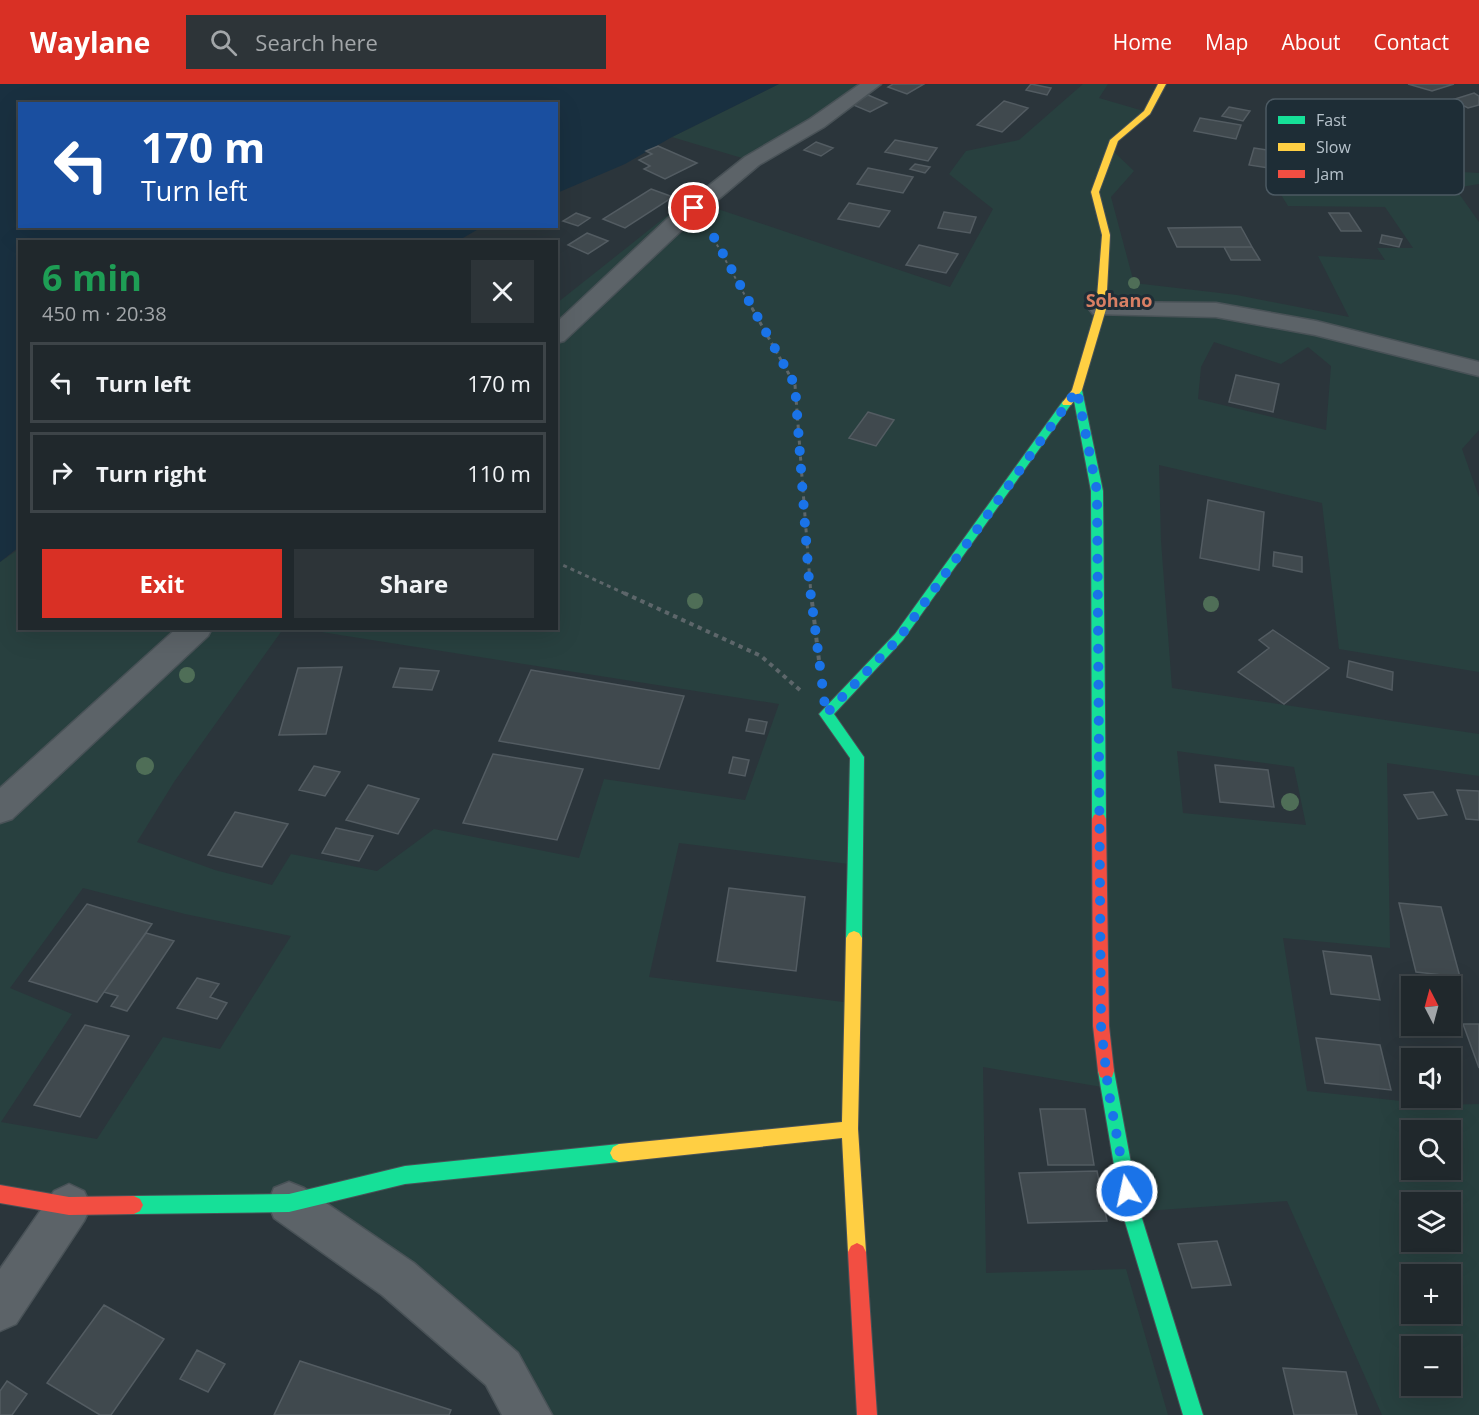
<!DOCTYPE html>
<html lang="en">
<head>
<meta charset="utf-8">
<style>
	body { margin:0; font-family:"Open Sans",sans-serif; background:#2d3438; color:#f1f3f6; height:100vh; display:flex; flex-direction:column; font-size:22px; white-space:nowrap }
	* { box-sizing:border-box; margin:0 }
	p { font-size:20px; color:#a2a6a9 }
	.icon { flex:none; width:33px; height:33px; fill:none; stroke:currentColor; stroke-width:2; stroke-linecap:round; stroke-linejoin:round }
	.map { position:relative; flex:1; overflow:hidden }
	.details { position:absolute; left:18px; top:156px; width:540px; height:390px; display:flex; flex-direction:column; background:#20282c; border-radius:0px; box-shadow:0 6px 24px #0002,0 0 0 2px #3d4448 }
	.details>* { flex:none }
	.guide { position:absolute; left:18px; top:18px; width:540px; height:126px; border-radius:0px; box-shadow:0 6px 24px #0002,0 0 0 2px #3d4448; background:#1a4fa0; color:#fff; overflow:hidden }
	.needle { width:39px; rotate:354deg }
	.controls { position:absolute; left:1401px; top:892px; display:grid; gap:12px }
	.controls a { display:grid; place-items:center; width:60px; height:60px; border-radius:0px; background:#20282c; box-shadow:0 6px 24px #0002,0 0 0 2px #3d4448; font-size:30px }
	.pin { position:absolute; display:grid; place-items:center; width:51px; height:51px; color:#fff; margin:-26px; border:3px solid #fff; border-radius:50%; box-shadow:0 2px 6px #0007 }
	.me { position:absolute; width:66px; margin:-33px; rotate:350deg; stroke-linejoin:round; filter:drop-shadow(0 0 4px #0008) }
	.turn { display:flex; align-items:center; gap:21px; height:126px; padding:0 24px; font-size:27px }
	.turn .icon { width:78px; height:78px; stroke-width:2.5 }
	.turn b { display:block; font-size:42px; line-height:51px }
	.round { display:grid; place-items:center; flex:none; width:63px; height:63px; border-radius:0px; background:#2d3438 }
	.headline { display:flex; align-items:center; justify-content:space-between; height:102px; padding:0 24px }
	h1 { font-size:36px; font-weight:700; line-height:45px; color:#1e9e55 }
	.action { display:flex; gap:12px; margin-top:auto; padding:12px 24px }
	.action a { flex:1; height:69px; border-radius:0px; background:#d93025; color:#fff; font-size:24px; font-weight:700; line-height:69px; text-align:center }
	.action a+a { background:#2d3438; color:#f1f3f6 }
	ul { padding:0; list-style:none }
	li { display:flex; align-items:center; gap:18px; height:81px; margin:0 12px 9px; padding:0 12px; border:3px solid #3d4448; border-radius:0px }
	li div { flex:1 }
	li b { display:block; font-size:22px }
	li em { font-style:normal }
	header { display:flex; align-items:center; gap:36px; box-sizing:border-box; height:84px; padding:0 30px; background:#d93025; color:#fff }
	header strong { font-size:28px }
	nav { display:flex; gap:33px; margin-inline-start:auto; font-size:21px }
	.search { width:420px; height:54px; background:#2d3438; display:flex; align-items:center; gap:15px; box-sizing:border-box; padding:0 21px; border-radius:0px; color:#a2a6a9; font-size:22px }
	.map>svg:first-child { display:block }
</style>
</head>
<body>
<header>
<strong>Waylane</strong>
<div class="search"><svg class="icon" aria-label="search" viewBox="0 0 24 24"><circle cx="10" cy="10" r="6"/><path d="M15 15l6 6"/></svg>Search here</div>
<nav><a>Home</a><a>Map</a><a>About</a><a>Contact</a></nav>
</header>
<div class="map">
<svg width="1479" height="1331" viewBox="0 0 1479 1331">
	<rect width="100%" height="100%" fill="#2b353b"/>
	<path fill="#28403f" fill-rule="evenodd" d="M779,0H872L752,77L672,53Z
		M1083,0H1108L1099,14L1147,28L1111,65L1134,87L1111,113L1134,199L1237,211L1349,233L1318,172L1385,176L1377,164H1413L1385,123L1288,122L1270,93L1291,89L1299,71L1341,72L1375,83L1479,89V100L1455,104L1479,138V346L1462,365L1479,413V588L1339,565L1322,419L1159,381L1161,457L1172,604L1479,650V692L1387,679L1390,864L1283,854L1307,1007L1439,1021L1479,1020V1331H1382L1287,1117L1131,1128L1108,1004L983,983L986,1189L1126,1185L1168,1331H528L289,1119L0,1110V478L19,465L20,544L283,545L174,698L137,758L215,786L272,801L291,770L377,787L434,745L579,774L604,695L745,716L779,620L302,545L556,544L557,219L688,115L950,203L993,125L949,90L966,67L1019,56ZM1214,258L1281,280L1308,263L1331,282L1326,346L1198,315L1201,283ZM1177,667L1294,683L1306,741L1183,729ZM679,759L857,781L851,919L649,893ZM83,804L185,830L291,852L220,965L163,953L97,1055L1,1038L72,930L10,904ZM1412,1047H1450V1086H1412ZM1412,1119H1450V1158H1412ZM1412,1191H1450V1230H1412ZM1412,1263H1450V1302H1412Z"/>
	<path fill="#193040" d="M0,0H779L672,53L625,80L557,109L556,20H20V142L482,143L456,158H20L19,463L0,478Z"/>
	<path fill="#40494e" stroke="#535c62" stroke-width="1.5" d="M893,0H924L907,10L888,3Z
		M1031,0L1051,4L1047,11L1026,6Z
		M1408,0H1454L1432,7Z
		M1474,9L1479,12V21L1468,24L1452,16Z
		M868,11L887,19L870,28L851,20Z
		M1004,17L1028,24L1002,48L977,41Z
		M1229,23L1250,27L1243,37L1222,32Z
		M1200,34L1241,41L1236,55L1194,47Z
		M895,56L937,64L928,77L885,68Z
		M816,58L833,64L821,72L804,66Z
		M658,62L697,79L665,95L644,85L650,82L639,76L652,70L646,67Z
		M1254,64L1280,68L1275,85L1249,81Z
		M915,80L930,83L925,89L910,85Z
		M868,84L913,93L903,109L857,100Z
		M651,105L673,113L625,144L603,135Z
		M849,119L890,127L879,143L838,135Z
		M944,128L976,133L970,149L938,144Z
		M576,129L590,134L578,142L563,137Z
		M1329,129H1349L1361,147H1341Z
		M1241,143L1252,163H1177L1168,144Z
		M587,149L608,157L588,170L568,161Z
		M1382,151L1402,155L1399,163L1380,159Z
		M919,161L958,170L946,189L906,181Z
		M1224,163H1252L1260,176H1231Z
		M1236,291L1279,300L1273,328L1229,318Z
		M868,328L894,336L876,362L849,354Z
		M1208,416L1264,428L1259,486L1200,474Z
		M1274,468L1302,473V488L1273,482Z
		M1273,546L1329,584L1284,620L1238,588L1269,564L1259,556Z
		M1349,577L1393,588L1392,606L1347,593Z
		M342,583L326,650L279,651L298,584Z
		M400,584L439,587L432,606L393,603Z
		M531,586L684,612L659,685L499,657Z
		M749,635L767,638L764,650L746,647Z
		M493,670L583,685L557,756L463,739Z
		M733,673L749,676L745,692L729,689Z
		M1215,681L1268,686L1274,723L1220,718Z
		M314,682L340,688L325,712L299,706Z
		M368,701L419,715L398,750L346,736Z
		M1457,706L1479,707V736L1466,735Z
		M1433,708L1447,731L1418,735L1404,711Z
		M235,728L288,740L262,783L208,771Z
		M336,744L373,752L359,777L322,769Z
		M729,804L805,813L796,887L717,877Z
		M1399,819L1441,823L1460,893L1416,888Z
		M87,820L152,840L97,918L29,897Z
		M146,849L174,857L127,927L111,922L118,912L104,908Z
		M1323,867L1371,872L1380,916L1331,910Z
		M197,894L219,900L210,913L227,919L217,935L177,924Z
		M1463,940H1479V984Z
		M85,941L129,952L80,1033L34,1021Z
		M1316,954L1380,961L1391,1006L1325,999Z
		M1040,1025H1085L1094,1081H1048Z
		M1097,1087L1107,1137L1028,1139L1019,1089Z
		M1217,1157L1231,1201L1192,1204L1178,1160Z
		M104,1221L164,1255L111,1331H100L47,1299Z
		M197,1266L225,1280L208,1308L180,1295Z
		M300,1277L451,1326L449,1331H274Z
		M1283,1284L1346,1288L1357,1331H1294Z
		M7,1297L27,1310L12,1331H0V1307Z"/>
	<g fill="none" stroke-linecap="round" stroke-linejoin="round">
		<defs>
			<path id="street" d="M860,0H881L824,43L759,81L683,145L564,257L556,259V239L667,135L745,73L810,35Z
				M1101,218L1216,219L1316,237L1479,278V292L1315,251L1216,233L1093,230L1089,225L1093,220Z
				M177,544H212L208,552L12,735L0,739V704Z
				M289,1098L304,1104L414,1179L518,1269L552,1331H502L486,1301L382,1211L274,1134L268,1119L274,1104Z
				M69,1100L84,1107L91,1122L84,1137L16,1240L0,1247V1185L54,1107Z"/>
			<path id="fast" d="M1077,303L1082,306L1103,407L1106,735L1104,739L1099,741L1094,739L1092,735L1091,407L1072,306Z
				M1067,316L1072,319L903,556L834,630L864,673L862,854L859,859L854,861L849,859L846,854L850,674L819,630L895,550L1063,317Z
				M1106,979L1112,981L1114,987L1140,1128L1203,1331H1183L1122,1128L1098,987L1100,981Z
				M619,1060L625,1063L628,1069L625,1075L619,1078L405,1100L289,1128L134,1130L128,1127L125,1121L128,1115L134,1112L289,1110L405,1082Z"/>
			<path id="slow" d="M1158,0H1166L1150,30L1118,57L1099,108L1110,151L1106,225L1082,306L1071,321H1063L1062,319L1072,306L1096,225L1102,151L1091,108L1110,56L1144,27Z
				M854,847L859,849L862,854L858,1045L866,1168L863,1174L857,1177L851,1174L848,1168L842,1054L619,1078L613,1075L610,1069L613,1063L619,1060L842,1038L846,854L849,849Z"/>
			<path id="jam" d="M1099,729L1104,731L1106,735L1109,942L1114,987L1112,993L1106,995L1100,993L1098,987L1093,942L1092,735L1094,731Z
				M0,1101L69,1113L134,1112L140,1115L143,1121L140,1127L134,1130L69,1131L0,1119Z
				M857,1159L863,1162L866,1168L877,1331H857L848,1168L851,1162Z"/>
		</defs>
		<use href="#street" stroke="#495257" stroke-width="3"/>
		<use href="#fast" stroke="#495257" stroke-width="2"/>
		<use href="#slow" stroke="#495257" stroke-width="2"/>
		<use href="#jam" stroke="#495257" stroke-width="2"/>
		<path stroke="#5d666a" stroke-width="2" stroke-dasharray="3 3" stroke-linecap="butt" d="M711,150L753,226"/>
		<path stroke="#5d666a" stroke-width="3" stroke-dasharray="4 4" stroke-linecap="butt" d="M752,224L795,301L811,511
			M556,478L628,511"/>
		<path stroke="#5d666a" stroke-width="4" stroke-dasharray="4.5 4.5" stroke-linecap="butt" d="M624,509L761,572L801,607
			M811,509L820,585"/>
		<use href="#street" fill="#5c6368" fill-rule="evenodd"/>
		<use href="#fast" fill="#16e098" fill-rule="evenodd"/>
		<use href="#slow" fill="#ffcf43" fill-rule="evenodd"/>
		<use href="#jam" fill="#f24e42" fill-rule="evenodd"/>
	</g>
	<g fill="#4f6e57">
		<circle cx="1134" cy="199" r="6"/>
		<circle cx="695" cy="517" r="8"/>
		<circle cx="1211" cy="520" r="8"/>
		<circle cx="187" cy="591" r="8"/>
		<circle cx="145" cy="682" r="9"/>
		<circle cx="1290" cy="718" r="9"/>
	</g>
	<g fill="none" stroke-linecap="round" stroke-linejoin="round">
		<path stroke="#1a73e8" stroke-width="10" stroke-dasharray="0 18" d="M694,124L711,148L795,301L809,497L826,630L900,553L1077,306L1097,407L1101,942L1108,1004L1127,1107"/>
	</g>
	<g text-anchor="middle" stroke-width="6" stroke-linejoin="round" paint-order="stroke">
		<g font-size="18" font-weight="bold" fill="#d87f64" stroke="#1e2d36">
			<text x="1119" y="223">Sohano</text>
		</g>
	</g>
	<rect x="1266" y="15" width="198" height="96" rx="9" fill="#1e2d36" stroke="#4c5a63" stroke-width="1.5"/>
	<rect x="1278" y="32" width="27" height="8" fill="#16e098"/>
	<rect x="1278" y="59" width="27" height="8" fill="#ffcf43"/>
	<rect x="1278" y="86" width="27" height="8" fill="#f24e42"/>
	<g font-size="16" fill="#b6c2cb">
		<text x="1316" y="42">Fast</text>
		<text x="1316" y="69">Slow</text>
		<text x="1316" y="96">Jam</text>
	</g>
</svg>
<div class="controls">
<a><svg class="needle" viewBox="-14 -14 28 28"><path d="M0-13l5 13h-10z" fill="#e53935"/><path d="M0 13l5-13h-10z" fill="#a2a6a9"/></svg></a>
<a><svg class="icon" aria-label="sound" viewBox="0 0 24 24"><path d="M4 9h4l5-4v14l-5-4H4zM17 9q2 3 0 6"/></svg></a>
<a><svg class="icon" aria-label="search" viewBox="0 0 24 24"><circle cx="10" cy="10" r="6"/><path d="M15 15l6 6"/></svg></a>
<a><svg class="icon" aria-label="layers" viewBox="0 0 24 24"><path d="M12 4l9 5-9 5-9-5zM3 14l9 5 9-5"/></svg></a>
<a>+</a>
<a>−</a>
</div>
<div class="pin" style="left:694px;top:124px;background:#d93025"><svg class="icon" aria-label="arrive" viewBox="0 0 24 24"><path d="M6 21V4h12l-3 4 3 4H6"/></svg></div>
<svg class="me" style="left:1127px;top:1107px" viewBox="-20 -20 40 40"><circle r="17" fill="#1a73e8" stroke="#fff" stroke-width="3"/><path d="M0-11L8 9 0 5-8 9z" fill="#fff"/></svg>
<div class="guide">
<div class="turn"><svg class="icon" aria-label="left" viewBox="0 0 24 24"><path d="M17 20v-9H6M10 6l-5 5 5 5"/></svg><div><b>170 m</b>Turn left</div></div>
</div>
<section class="details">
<div class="headline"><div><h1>6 min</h1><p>450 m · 20:38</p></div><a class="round"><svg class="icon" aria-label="close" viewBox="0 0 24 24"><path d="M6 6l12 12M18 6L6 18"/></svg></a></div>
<ul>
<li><svg class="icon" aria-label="left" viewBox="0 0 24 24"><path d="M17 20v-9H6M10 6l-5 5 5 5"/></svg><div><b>Turn left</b></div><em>170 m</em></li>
<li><svg class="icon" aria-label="right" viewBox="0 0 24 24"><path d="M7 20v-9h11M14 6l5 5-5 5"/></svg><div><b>Turn right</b></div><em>110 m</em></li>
</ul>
<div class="action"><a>Exit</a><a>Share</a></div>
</section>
</div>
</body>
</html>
